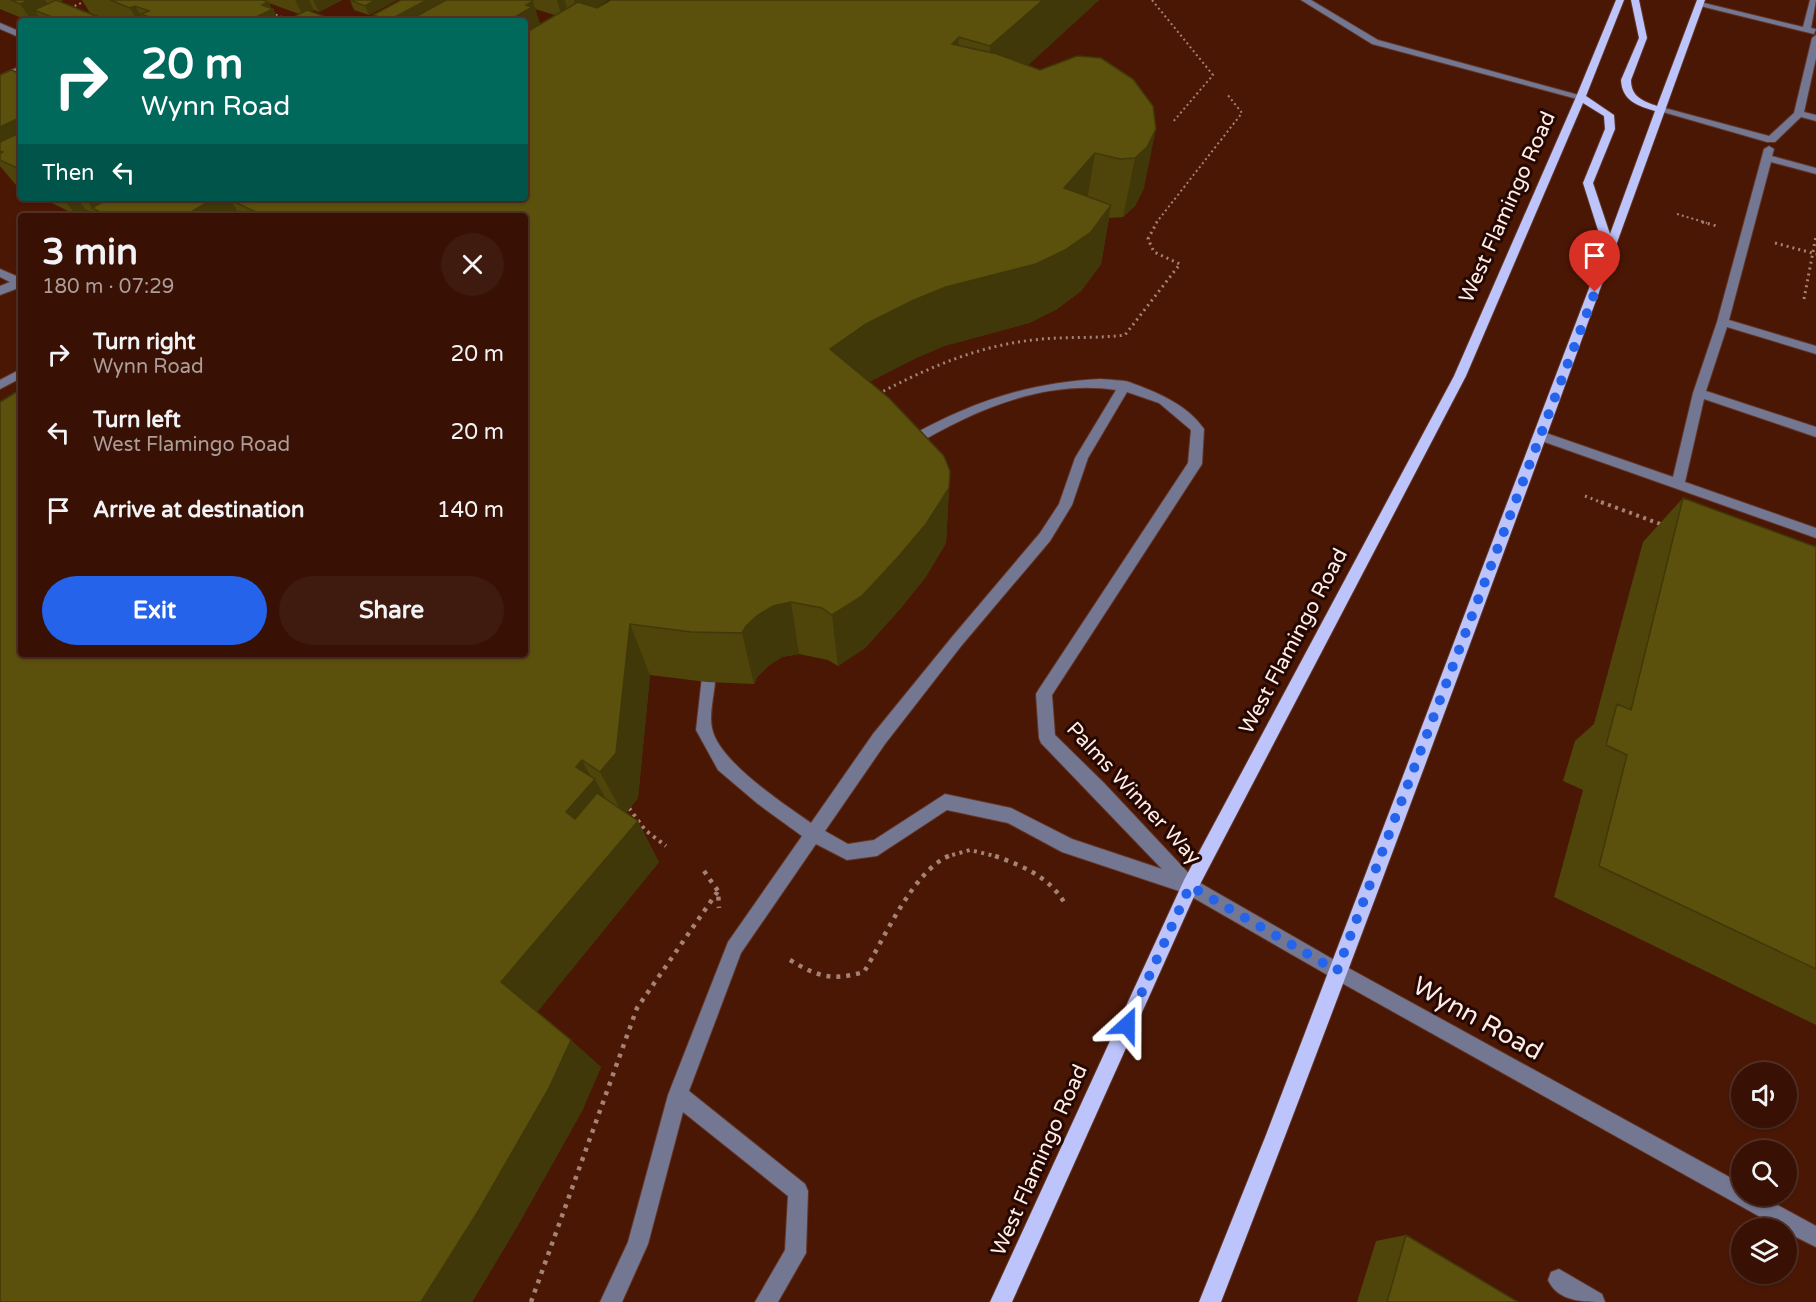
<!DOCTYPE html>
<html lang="en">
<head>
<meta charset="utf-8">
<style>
	body { margin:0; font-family:"Varela Round",sans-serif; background:#3f1a0e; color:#f1f3f6; height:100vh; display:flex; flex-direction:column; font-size:22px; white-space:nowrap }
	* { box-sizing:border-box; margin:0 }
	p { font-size:20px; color:#ab9d9a }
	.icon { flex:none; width:33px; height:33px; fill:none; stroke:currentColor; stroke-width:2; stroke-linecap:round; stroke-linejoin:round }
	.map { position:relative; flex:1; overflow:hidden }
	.drawer { position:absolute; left:18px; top:213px; width:510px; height:444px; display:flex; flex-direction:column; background:#381104; border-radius:6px; box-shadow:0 2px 4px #0004,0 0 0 2px #523126 }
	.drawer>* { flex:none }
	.banner { position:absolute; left:18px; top:18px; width:510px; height:183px; border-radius:6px; box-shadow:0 2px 4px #0004,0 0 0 2px #523126; background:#00695c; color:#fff; overflow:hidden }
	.tools { position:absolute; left:1731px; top:1062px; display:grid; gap:12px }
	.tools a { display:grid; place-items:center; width:66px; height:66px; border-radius:50%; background:#381104; box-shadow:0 2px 4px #0004,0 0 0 2px #523126; font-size:30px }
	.pin { position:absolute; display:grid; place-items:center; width:51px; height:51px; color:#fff; margin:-62px -26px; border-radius:50% 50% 50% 0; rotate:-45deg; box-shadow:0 0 6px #0007 }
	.pin .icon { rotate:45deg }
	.me { position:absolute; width:66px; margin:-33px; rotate:24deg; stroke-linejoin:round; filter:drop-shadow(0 0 4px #0008) }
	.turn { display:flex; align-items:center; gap:21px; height:126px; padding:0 24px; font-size:27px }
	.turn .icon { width:78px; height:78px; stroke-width:2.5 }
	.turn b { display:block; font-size:42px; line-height:51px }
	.then { display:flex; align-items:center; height:57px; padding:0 24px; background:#0003; gap:12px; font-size:22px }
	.round { display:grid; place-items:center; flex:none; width:63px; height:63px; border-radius:32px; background:#3f1a0e }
	.summary { display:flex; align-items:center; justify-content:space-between; height:102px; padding:0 24px }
	h1 { font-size:36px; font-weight:700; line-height:45px }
	.button { display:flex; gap:12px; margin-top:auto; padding:12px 24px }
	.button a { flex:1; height:69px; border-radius:36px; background:#2563eb; color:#fff; font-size:24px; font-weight:700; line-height:69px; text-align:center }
	.button a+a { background:#3f1a0e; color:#f1f3f6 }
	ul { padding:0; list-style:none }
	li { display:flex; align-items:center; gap:18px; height:78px; padding:0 24px }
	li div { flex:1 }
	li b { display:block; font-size:22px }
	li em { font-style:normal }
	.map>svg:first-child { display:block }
</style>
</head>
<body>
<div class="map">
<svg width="1816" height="1302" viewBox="0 0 1816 1302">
	<rect width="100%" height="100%" fill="#4a1705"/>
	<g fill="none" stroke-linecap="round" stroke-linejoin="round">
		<defs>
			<path id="minor" d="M1301,0H1311L1378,40L1586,97L1581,100L1372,44Z
				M1810,0H1816L1811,28L1816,29L1814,34L1696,5L1700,2L1803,27Z
				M0,23L21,32V38L0,29Z
				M1816,35V58L1804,112L1816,115V121L1801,117L1775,142H1767L1656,110L1661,107L1769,136L1794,113L1812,38Z
				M21,66V73L0,82V75Z
				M1769,146L1774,149L1772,156L1816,168V174L1771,162L1729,320L1816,346V354L1727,327L1706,391L1816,427V437L1704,399L1685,482L1816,528V538L1536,439L1535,436L1536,433H1546L1673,477L1693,393L1717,322L1764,149Z
				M0,269L21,278V287L0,295V286L10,282L0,277Z
				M21,369V378L0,389V380Z
				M1101,379C1108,380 1123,380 1129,382C1156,392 1187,404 1204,429L1202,464L1052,695L1055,735L1104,783L1195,880L1343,965L1742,1184V1196H1761L1816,1226V1247L1786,1232V1228H1780L1331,977L1185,893L1062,852L1008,823L947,810L877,856L847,860L816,844L741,953L689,1091L805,1184L808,1191L806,1253L778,1302H755L785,1250L788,1196L683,1112L648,1244L622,1302H600L628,1242L668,1095L728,942L802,836L758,804L718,770L696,730L702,677L707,676L712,677L715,682C714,696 709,715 712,728C718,761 784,804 811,823L873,734L952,637L1040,533L1059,504L1075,458L1116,390C1044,379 972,411 912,447H902L901,444L902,441C965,404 1028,382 1101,379ZM1127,392L1159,403L1191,430L1188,463L1039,689L1036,694L1039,738L1041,743L1162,869L1072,839L1011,808L945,794L874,840L848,844L825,831L885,744L962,645L1050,541L1072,505L1088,458Z
				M1559,1269L1602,1294L1605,1302C1584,1302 1558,1302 1548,1280L1551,1272Z"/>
			<path id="major" d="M1616,0H1624L1586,96L1614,115L1615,129L1593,183L1610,234L1655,111C1638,106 1622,101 1621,80L1639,38L1631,0H1639L1647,38L1631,80C1631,97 1643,101 1657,106L1697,0H1705C1548,434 1389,870 1221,1302H1199L1266,1135L1604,249L1583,183L1605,129L1604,116L1583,103L1466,376L1196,892L1012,1302H990L1184,880L1454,376L1576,97Z"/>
		</defs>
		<use href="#minor" stroke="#633525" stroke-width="2"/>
		<use href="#major" stroke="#633525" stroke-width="2"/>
		<path stroke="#a48276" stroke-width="2" stroke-dasharray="2 3" stroke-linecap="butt" d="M1152,0L1213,75L1172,123
			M70,8L88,0
			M271,13L293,21
			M1677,214L1707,223
			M1156,223L1242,113L1227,94"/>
		<path stroke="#a48276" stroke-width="3" stroke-dasharray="2 4" stroke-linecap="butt" d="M1702,222L1717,226
			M1775,243L1816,254
			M1804,299L1816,236
			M878,394C927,368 978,346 1033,340C1064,336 1094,339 1125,335L1180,264L1154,252L1148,239L1157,222
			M1585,496L1605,504"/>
		<path stroke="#a48276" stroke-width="4" stroke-dasharray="3 4.5" stroke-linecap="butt" d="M1601,502L1663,525
			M629,808L645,830L666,846
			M945,857L970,850L999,857"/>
		<path stroke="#a48276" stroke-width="4.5" stroke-dasharray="4 6" stroke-linecap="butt" d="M995,856C1023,866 1050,877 1065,904
			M704,871L718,891L719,908
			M790,960C818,977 832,981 864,972C884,939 913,871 949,856
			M531,1302L637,1008L718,891"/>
		<use href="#minor" fill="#737792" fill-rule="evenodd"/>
		<use href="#major" fill="#bdc4fc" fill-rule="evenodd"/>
	</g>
	<path fill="#4f450b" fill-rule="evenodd" d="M0,0H63L59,2L108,21H42L41,19L37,21H29L0,9Z
		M82,0H342L319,12L314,10L299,14L269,3L271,8L273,9L279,21H111L90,13Z
		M350,0H397L369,15L354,10Z
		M401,0H608L595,8L1099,0L1028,65L1040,70L1133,79L1144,188L1135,206L1123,217L1109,218L1101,264L1081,291L1057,309L1029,323L944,346L914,359L869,382L950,471L946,543L925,578L900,609L865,648L838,666L828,660L799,654L782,657L768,666L757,677L754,684L707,682L650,675L638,798L626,813L659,862L537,1012L601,1067L582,1111L518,1225L472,1302H0L525,216H98L86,210L76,215L42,198H525V21H375L373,15ZM535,9L555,15L540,24Z
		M21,70V188L16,185L0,166V75L16,72Z
		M1683,498L1815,546L1816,545V1025L1554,897L1583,790L1563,781L1575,741L1594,724L1643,542Z
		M1406,1235L1518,1302H1357L1376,1241Z"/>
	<path fill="#403809" d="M29,0H45L54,13L34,10L41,19L37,21H32L20,4Z
		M295,0H309L314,10L303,16Z
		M313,0H342L319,12Z
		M375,0H397L369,15L365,6Z
		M427,0H467L431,21H389Z
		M557,0H565L568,14L562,18Z
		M574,0H608L579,18Z
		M1043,0H1099L986,104L990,46Z
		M533,1L541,28L525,43V21H508L526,5Z
		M268,2L272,9H273L279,21H248L262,5Z
		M135,6L144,21H138L130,8Z
		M323,16L325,21H314Z
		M959,37L957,94L952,44Z
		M21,117V155L3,152L0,151V127Z
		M1156,129L1144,188L1135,206L1123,217L1135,158Z
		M1095,153L1085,212L1064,188Z
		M63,198H77L86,210L76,215Z
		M85,198H105L112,208H92Z
		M215,198H269L231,200L240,216H184Z
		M1111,205L1101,264L1081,291L1057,309L1029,323L944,346L914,359L869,382L830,349L866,324Z
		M950,471L946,543L925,578L900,609L865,648L838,666L832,615Z
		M791,602L799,654L782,657L768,666L757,677L754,684L742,633L746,626L758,615L773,606Z
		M630,624L650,675L638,798L624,816L600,772Z
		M582,760L593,781L595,779L619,823L593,854L566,812L576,767Z
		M638,821L659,862L536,1013L501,982Z
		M571,1040L601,1067L582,1111L518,1225L472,1302H421Z"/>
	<path fill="#5c500d" stroke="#403809" stroke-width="1.5" d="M11,0H29L20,4Z
		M56,0L108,21H62L34,10Z
		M110,0H263L268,2L262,5L273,9L248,21H159L141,14L149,11L135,6L130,8Z
		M350,0H375L365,6Z
		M401,0H427L389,20L373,15Z
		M446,0H531L533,1L526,5L532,7L508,21H408Z
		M611,0H1043L990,46L959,37L952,44L997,54L1040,70L1077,56L1101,58L1133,79L1153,106L1156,129L1147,147L1135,158L1120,159L1095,153L1064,188L1111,205L1091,232L1065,250L1036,264L946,287L914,300L866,324L830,349L889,398L944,456L950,471L949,488L926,524L899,556L862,596L832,615L822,608L791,602L773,606L758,615L746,626L742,633L691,632L630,624L616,753L600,772L582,760L576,767L595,779L566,812L575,819L597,793L638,821L501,982L571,1040L549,1088L477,1213L421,1302H0V402L21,389V654H525V216H260L262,215L231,200L234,198H525V33L578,2L597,8Z
		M307,10L323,16L314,21H286Z
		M11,70L16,72L21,70V117L0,127V75Z
		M21,132V170L0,160V154L3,152L0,151V142Z
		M109,198H215L184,216H108L92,208Z
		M1683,498L1816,547V969L1599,866L1627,755L1606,745L1617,704L1631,710Z
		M1406,1235L1518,1302H1387Z"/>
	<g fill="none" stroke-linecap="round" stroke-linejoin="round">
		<path stroke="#2563eb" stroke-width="10" stroke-dasharray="0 18" d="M1127,1025L1190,886L1337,971L1595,292"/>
	</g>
	<g text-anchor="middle" stroke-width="6" stroke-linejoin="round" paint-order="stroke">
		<g font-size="21" fill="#ffede8" stroke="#250802">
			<text transform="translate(1507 207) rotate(-66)" y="7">West Flamingo Road</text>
			<text transform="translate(1293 641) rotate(-62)" y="7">West Flamingo Road</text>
			<text transform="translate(1134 793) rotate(47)" y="7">Palms Winner Way</text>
			<text transform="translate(1039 1160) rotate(-66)" y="7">West Flamingo Road</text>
		</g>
		<g font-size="26" fill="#ffede8" stroke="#250802">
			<text transform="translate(1478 1018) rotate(29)" y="9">Wynn Road</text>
		</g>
	</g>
</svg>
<div class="tools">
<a><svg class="icon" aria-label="sound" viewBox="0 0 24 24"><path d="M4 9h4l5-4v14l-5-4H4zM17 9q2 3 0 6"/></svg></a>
<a><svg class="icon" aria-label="search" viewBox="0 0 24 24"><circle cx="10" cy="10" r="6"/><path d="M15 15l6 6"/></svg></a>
<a><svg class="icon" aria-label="layers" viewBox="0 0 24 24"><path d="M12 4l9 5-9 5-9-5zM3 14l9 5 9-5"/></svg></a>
</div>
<div class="pin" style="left:1595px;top:292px;background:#d93025"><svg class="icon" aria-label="arrive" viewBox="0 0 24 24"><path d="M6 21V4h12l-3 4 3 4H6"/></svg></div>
<svg class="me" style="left:1127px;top:1025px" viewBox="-20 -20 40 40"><path d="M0-17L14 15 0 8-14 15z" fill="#2563eb" stroke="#fff" stroke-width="4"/></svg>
<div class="banner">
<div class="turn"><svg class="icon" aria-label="right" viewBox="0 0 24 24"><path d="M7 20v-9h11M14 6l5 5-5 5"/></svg><div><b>20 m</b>Wynn Road</div></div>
<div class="then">Then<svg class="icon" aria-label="left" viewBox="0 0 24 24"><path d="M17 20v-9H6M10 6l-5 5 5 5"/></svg></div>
</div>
<section class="drawer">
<div class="summary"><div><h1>3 min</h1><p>180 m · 07:29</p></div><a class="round"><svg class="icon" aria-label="close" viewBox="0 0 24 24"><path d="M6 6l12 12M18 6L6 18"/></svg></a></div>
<ul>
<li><svg class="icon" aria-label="right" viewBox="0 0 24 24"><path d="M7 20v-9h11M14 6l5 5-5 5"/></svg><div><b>Turn right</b><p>Wynn Road</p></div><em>20 m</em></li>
<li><svg class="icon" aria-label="left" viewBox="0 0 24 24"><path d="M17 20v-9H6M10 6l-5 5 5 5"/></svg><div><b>Turn left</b><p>West Flamingo Road</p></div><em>20 m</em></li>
<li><svg class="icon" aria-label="arrive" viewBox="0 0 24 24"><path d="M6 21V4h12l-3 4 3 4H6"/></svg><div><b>Arrive at destination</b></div><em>140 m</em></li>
</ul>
<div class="button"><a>Exit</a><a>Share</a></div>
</section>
</div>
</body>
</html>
